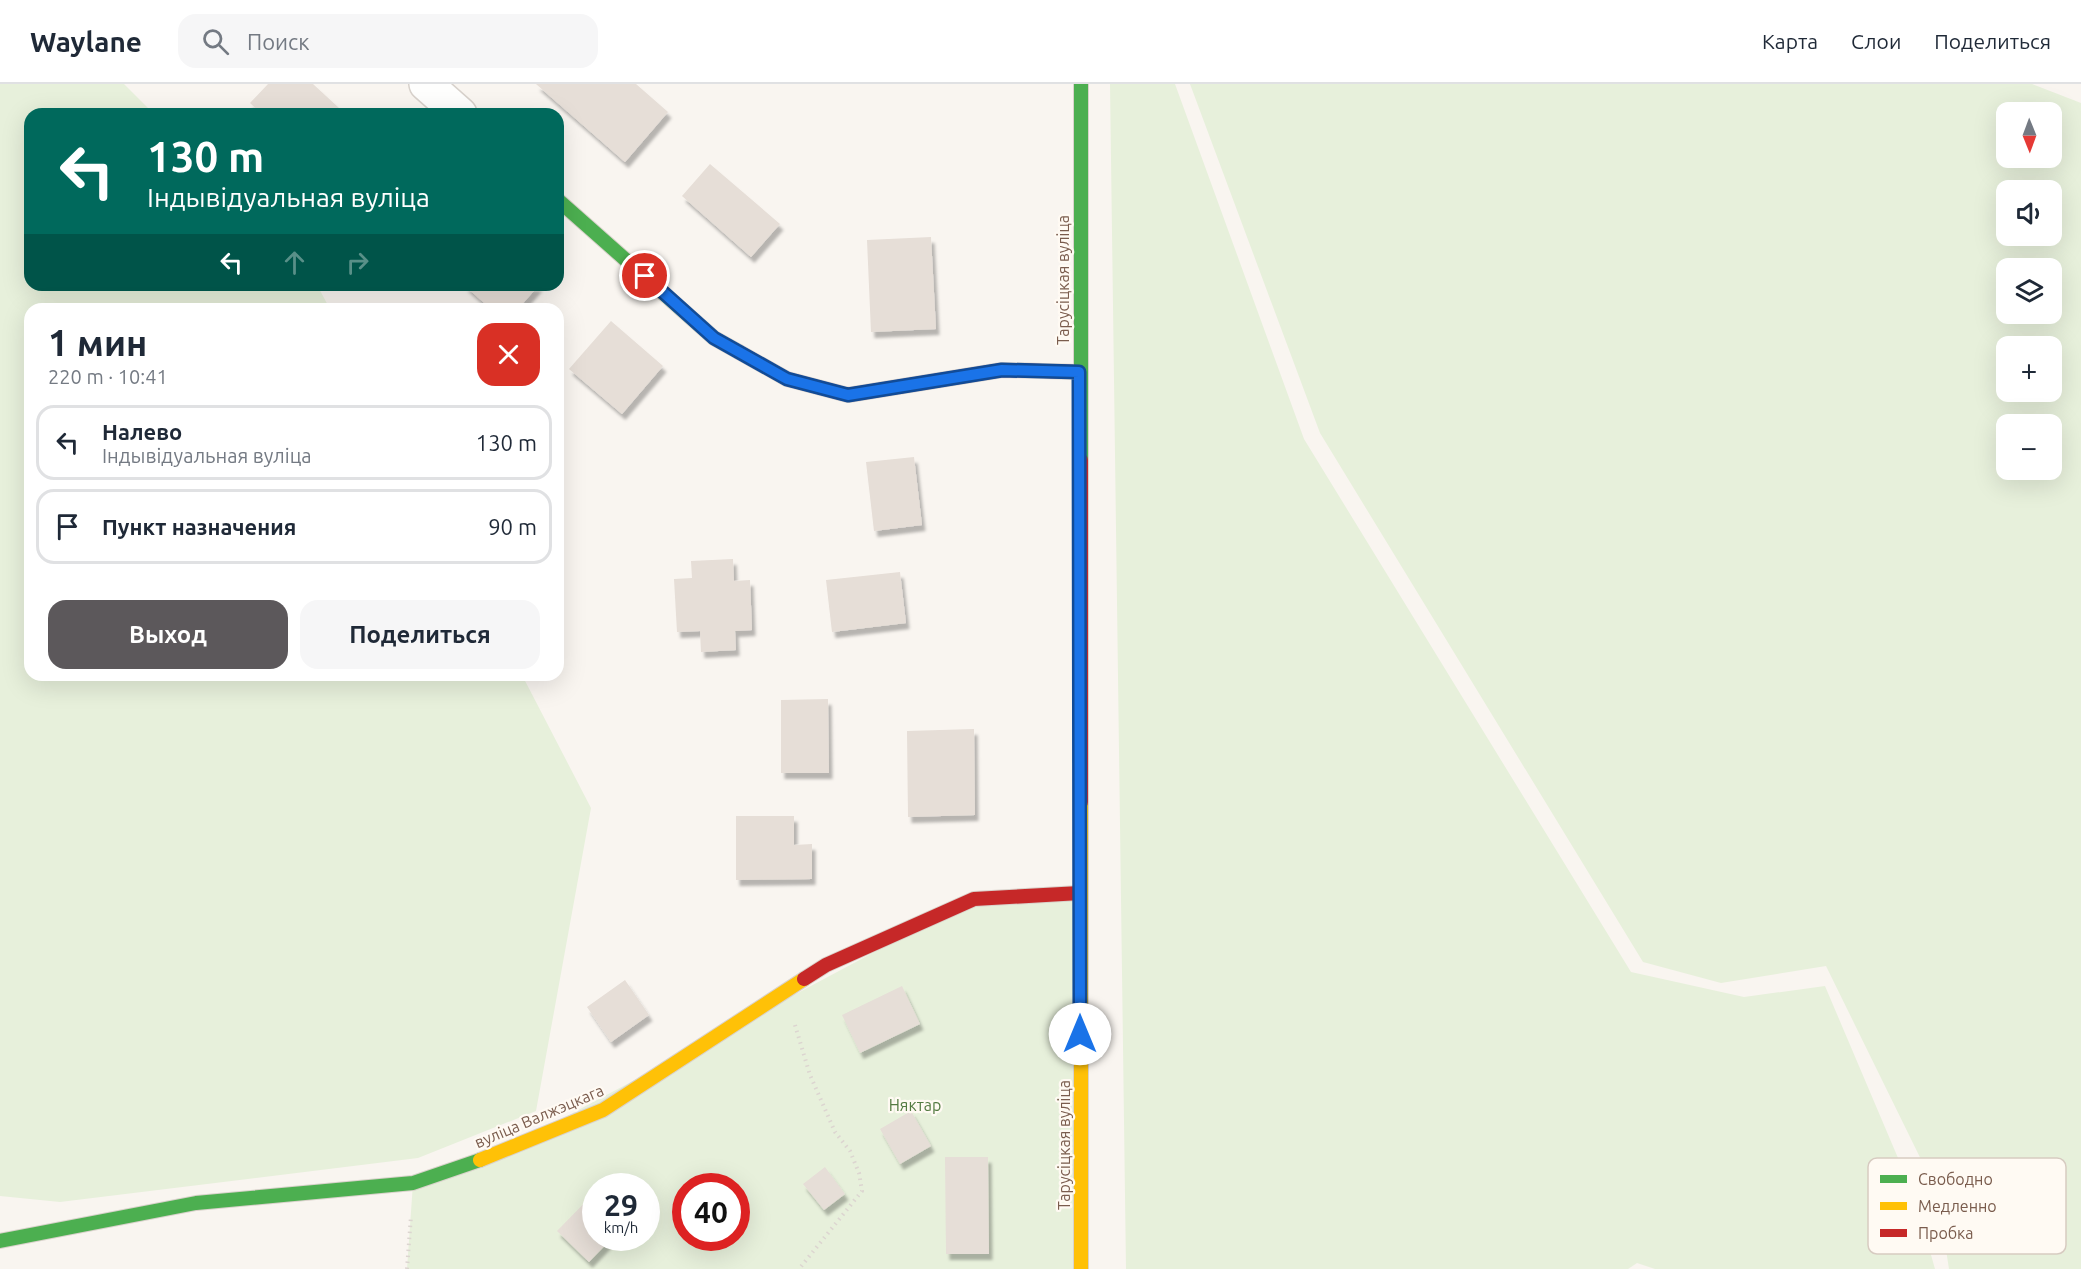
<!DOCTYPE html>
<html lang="ru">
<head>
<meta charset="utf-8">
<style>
	body { margin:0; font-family:Ubuntu,sans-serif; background:#f6f6f7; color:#1f2937; height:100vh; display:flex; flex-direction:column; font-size:22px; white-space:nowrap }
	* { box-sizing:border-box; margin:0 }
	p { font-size:20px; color:#747a83 }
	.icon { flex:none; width:33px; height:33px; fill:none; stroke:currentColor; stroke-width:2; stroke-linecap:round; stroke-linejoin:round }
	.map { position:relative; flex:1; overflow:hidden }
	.drawer { position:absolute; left:24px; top:219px; width:540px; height:378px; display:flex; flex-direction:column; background:#fff; border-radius:18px; box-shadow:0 6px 24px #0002 }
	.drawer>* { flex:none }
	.top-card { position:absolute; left:24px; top:24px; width:540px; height:183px; border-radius:18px; box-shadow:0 6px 24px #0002; background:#00695c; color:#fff; overflow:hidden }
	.needle { width:39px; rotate:179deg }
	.tools { position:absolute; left:1996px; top:18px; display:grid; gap:12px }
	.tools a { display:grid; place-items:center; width:66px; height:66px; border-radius:12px; background:#fff; box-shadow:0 6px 24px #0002; font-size:30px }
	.speed { position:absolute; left:582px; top:1089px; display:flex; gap:12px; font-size:30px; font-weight:700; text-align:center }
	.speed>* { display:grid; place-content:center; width:78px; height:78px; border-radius:50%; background:#fff; box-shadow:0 6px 24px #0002; line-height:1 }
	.speed small { font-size:15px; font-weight:400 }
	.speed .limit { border:9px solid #d22; background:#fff; color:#111 }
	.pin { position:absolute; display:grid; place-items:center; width:51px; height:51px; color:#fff; margin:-26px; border:3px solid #fff; border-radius:50%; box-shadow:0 2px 6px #0007 }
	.me { position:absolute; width:66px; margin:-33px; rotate:0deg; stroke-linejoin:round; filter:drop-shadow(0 0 4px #0008) }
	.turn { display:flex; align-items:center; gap:21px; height:126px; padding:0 24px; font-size:27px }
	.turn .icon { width:78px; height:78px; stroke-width:2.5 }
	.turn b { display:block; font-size:42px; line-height:51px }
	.lanes { display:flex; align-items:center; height:57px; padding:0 24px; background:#0003; justify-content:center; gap:30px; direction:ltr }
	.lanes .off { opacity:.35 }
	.round { display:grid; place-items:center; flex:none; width:63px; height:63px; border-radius:18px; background:#f6f6f7 }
	.headline { display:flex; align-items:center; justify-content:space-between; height:102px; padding:0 24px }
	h1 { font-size:36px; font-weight:700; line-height:45px }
	.primary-button { display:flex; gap:12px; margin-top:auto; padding:12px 24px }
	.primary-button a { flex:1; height:69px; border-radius:18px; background:#5c585b; color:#fff; font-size:24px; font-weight:700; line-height:69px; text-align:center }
	.primary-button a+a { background:#f6f6f7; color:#1f2937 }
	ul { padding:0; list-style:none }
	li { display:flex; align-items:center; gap:18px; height:75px; margin:0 12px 9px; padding:0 12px; border:3px solid #e0e1e3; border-radius:18px }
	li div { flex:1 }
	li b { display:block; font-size:22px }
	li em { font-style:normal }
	header { display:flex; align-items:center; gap:36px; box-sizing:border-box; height:84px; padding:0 30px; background:#fff; border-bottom:2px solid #e0e1e3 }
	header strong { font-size:28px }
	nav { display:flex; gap:33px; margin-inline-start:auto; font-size:21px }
	.search { width:420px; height:54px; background:#f6f6f7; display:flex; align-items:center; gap:15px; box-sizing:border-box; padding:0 21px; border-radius:18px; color:#747a83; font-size:22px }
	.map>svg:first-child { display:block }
</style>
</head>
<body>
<header>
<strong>Waylane</strong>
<div class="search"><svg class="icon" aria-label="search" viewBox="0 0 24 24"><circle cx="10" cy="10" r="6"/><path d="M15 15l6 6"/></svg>Поиск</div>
<nav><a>Карта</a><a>Слои</a><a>Поделиться</a></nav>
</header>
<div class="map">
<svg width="2081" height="1185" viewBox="0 0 2081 1185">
	<defs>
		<filter id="shadow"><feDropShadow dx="3.5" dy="6" stdDeviation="1.5" flood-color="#0004"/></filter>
	</defs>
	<rect width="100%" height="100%" fill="#f9f5f0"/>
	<path fill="#e7f0db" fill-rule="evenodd" d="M0,0H124L154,30H30V201H317L330,225H30V591H522L591,724L536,1027L418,1074L60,1118L0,1112Z
		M1110,0H1175L1304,355L1631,888L1744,913L1825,902L1915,1114L1935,1185H1655L1637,1179L1628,1185H1126Z
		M1190,0H2032L2081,19V1185H1949L1937,1108L1826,882L1721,899L1643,878L1320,349ZM2007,28H2052V74H2007ZM2007,106H2052V152H2007ZM2007,184H2052V230H2007ZM2007,262H2052V308H2007ZM2007,340H2052V386H2007Z
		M1080,809L1081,1185H407L413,1099L494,1071L974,815ZM596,1102H646V1154H596ZM686,1102H736V1154H686Z"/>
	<path fill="#e6ded7" filter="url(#shadow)" d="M268,0H313L339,24L333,30H262L250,19Z
		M536,0H636L668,28L625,78Z
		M710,80L780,140L751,173L682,112Z
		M931,153L936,245L871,248L867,156Z
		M464,201H539L518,225H491Z
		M611,237L663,282L622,330L569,285Z
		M914,373L922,441L874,447L866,378Z
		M733,475L734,497L750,496L752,546L735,547L736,566L701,568L700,547L677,548L674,495L692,494L691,477Z
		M900,488L906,539L832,548L826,496Z
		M828,615L829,689H781V616Z
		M974,645L975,731L908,733L907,647Z
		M736,732H794V761L812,760V795L736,796Z
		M625,896L649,931L611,958L587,923Z
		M902,902L920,940L860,969L842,931Z
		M911,1027L931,1062L900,1080L880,1045Z
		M945,1073H988L989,1170H946Z
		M825,1083L845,1110L824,1126L803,1100Z
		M611,1091L623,1102H599Z
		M596,1107V1154H612L589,1178L557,1147Z"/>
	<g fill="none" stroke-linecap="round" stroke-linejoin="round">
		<defs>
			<path id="street" d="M426,0L460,30"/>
			<path id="fast" d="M1081,0V376
				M558,116L714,254L739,268
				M0,1157L196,1119L413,1099L480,1076"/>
			<path id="slow" d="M1081,718V1185
				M480,1076L603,1026L804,895"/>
			<path id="jam" d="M739,268L787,295L848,311L1002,286L1079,288
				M1081,376V718
				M804,895L826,881L974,815L1080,809"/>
		</defs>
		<use href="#street" stroke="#d7d1cb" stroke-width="36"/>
		<use href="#fast" stroke="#d9d2cb" stroke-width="16"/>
		<use href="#slow" stroke="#d9d2cb" stroke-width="16"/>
		<use href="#jam" stroke="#d9d2cb" stroke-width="16"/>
		<path stroke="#dcd5d0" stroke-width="4" stroke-dasharray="1.5 4.5" stroke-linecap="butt" d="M795,941L810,991L835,1048L850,1067L859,1089L862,1107L799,1185
			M407,1185L411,1132"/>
		<use href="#street" stroke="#fefefd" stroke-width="33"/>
		<use href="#fast" stroke="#4caf50" stroke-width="14"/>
		<use href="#slow" stroke="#ffc107" stroke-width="14"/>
		<use href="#jam" stroke="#c62828" stroke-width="14"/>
	</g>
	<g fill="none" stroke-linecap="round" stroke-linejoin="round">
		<defs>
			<path id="route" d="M645,192L714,254L787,295L848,311L1002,286L1079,288L1080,950"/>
		</defs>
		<use href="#route" stroke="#114b97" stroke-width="15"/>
		<use href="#route" stroke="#1a73e8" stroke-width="10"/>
	</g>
	<g text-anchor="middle" stroke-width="4.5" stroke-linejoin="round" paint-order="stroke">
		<g font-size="16" fill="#7a5c4d" stroke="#fffaf3">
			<text transform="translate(1063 196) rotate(-90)" y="6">Тарусіцкая вуліца</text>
			<text transform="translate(539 1032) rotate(-23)" y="6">вуліца Валжэцкага</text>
			<text transform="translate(1064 1061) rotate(-90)" y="6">Тарусіцкая вуліца</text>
		</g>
		<g font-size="16" fill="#537a41" stroke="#fffaf3">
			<text x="915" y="1027">Няктар</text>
		</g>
	</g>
	<rect x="1868" y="1074" width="198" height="96" rx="9" fill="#fffaf3" stroke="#d7cbc1" stroke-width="1.5"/>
	<rect x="1880" y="1091" width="27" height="8" fill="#4caf50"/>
	<rect x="1880" y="1118" width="27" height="8" fill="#ffc107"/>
	<rect x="1880" y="1145" width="27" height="8" fill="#c62828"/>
	<g font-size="16" fill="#7a5c4d">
		<text x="1918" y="1101">Свободно</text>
		<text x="1918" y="1128">Медленно</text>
		<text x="1918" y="1155">Пробка</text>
	</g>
</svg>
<div class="tools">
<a><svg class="needle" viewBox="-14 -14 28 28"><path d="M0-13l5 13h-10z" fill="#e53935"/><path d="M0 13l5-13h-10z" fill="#747a83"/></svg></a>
<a><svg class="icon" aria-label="sound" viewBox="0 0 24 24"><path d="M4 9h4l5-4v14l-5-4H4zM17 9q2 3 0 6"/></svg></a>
<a><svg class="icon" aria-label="layers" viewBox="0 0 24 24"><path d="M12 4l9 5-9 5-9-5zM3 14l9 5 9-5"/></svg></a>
<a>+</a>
<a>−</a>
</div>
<div class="speed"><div>29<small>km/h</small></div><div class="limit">40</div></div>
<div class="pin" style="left:645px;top:192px;background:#d93025"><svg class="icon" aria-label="arrive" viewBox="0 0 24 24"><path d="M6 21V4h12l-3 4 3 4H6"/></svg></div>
<svg class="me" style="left:1080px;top:950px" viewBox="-20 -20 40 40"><circle r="19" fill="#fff"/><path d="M0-13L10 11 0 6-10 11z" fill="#1a73e8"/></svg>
<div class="top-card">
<div class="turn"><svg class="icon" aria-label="left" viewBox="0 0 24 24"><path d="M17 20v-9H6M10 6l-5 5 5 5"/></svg><div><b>130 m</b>Індывідуальная вуліца</div></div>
<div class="lanes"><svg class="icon" aria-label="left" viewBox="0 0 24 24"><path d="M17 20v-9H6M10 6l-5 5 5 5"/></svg><svg class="icon off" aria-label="ahead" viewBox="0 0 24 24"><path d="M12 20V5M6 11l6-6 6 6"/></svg><svg class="icon off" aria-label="right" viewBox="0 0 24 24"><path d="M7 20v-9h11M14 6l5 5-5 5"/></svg></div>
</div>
<section class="drawer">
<div class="headline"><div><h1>1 мин</h1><p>220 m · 10:41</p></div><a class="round" style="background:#d93025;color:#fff"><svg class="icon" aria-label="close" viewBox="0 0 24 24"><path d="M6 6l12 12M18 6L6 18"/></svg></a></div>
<ul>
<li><svg class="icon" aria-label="left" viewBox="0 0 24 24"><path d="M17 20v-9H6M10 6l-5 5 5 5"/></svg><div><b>Налево</b><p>Індывідуальная вуліца</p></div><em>130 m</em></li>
<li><svg class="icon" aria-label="arrive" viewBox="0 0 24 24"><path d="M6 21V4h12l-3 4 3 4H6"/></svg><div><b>Пункт назначения</b></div><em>90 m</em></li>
</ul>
<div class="primary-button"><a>Выход</a><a>Поделиться</a></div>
</section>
</div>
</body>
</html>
